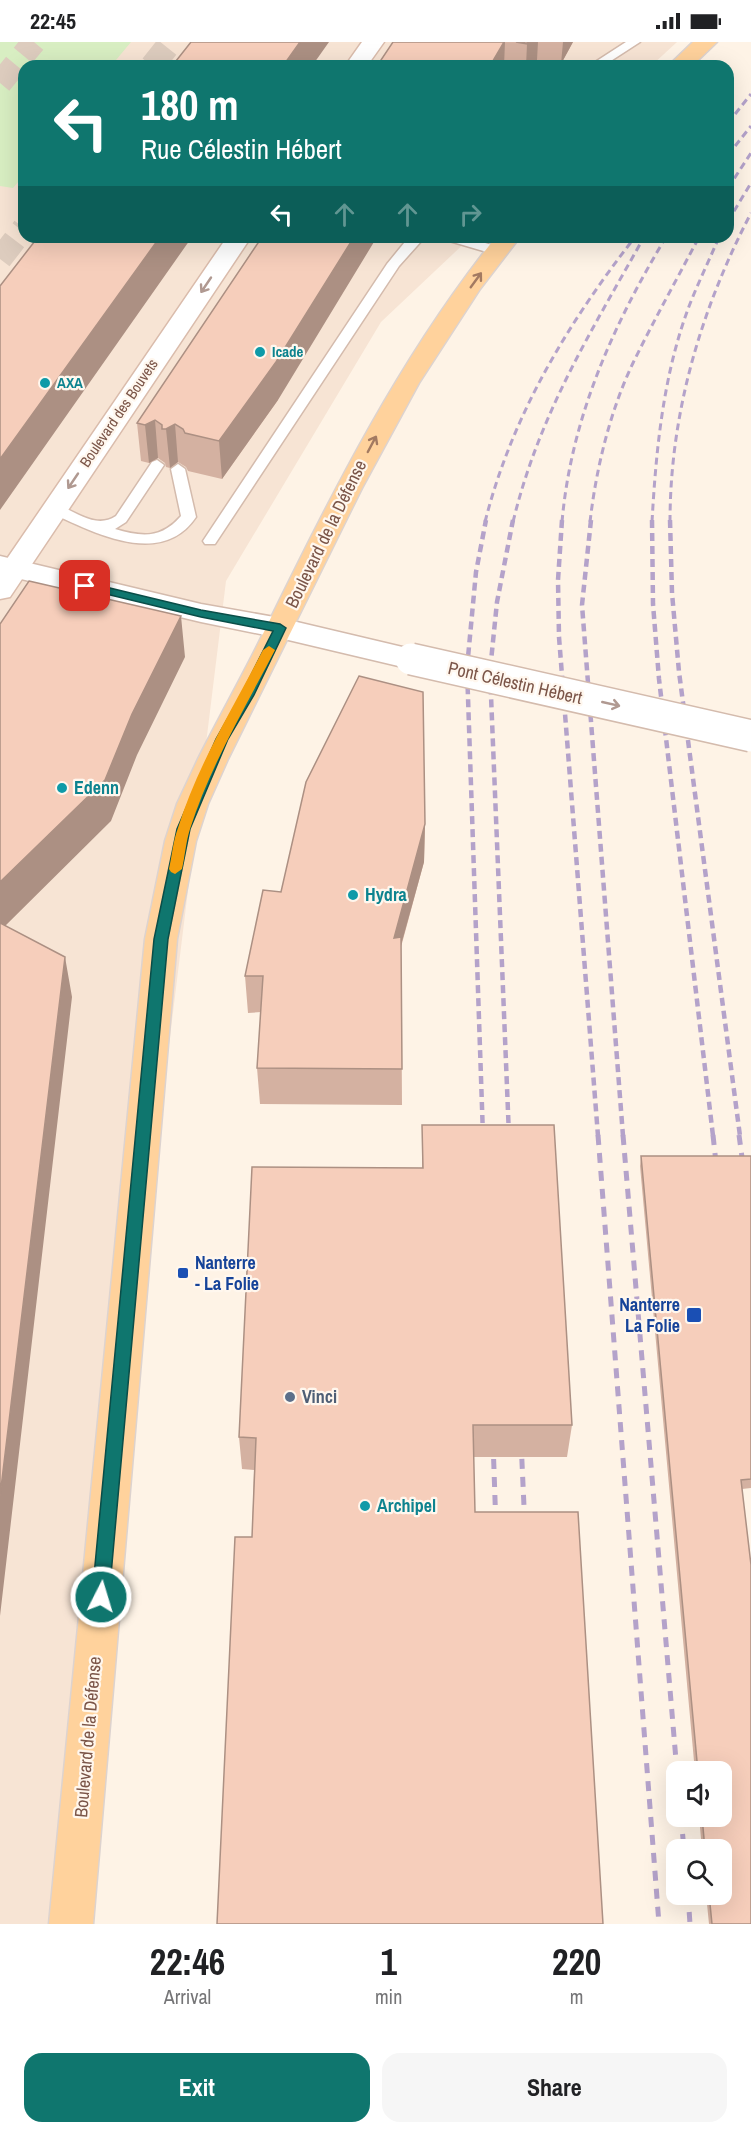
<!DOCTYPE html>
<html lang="en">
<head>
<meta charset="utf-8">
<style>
	body { margin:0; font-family:"Archivo Narrow",sans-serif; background:#f6f6f6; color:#202124; height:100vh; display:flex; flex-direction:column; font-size:22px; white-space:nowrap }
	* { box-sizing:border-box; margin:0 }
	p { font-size:20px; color:#757577 }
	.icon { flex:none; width:33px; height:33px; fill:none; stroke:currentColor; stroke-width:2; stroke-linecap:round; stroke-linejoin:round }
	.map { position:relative; height:1882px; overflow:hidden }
	.sheet { display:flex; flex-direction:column; background:#fff; flex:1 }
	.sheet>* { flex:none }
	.banner { position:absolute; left:18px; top:18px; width:716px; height:183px; border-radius:18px; box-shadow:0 6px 24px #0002; background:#0f766e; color:#fff; overflow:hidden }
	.tools { position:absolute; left:666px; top:1719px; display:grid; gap:12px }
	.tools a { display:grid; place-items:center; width:66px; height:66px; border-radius:12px; background:#fff; box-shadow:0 6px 24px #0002; font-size:30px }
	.pin { position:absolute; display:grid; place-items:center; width:51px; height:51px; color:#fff; margin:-26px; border-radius:12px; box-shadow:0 3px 9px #0006 }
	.me { position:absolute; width:66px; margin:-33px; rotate:5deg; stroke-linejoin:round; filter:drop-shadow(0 0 4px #0008) }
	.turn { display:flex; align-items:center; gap:21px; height:126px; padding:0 24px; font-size:27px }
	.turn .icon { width:78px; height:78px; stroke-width:2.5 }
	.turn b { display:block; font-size:42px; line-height:51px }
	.lanes { display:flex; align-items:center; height:57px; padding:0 24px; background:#0003; justify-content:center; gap:30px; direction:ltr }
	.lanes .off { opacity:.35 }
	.eta { display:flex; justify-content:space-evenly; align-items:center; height:102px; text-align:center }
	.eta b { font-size:36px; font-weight:700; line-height:42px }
	.primary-button { display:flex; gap:12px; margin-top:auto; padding:12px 24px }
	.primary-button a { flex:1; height:69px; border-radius:18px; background:#0f766e; color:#fff; font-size:24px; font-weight:700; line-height:69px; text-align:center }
	.primary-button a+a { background:#f6f6f6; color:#202124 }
	.status { display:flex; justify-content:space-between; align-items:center; height:42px; padding:0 30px; background:#fff; direction:ltr }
	.status svg { height:16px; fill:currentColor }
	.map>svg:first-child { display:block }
</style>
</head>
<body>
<div class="status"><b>22:45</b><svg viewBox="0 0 49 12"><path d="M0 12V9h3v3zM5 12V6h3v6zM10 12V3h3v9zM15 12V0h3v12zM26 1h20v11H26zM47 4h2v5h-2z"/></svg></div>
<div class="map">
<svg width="751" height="1882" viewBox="0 0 751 1882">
	<rect width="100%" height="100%" fill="#fef3e6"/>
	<path fill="#f7e4d4" d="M0,0H677L651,24H24V195H471L381,280L226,539L61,1882H0Z"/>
	<path fill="#d8eec2" d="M0,0H131L111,24H24V133L13,146L0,144Z"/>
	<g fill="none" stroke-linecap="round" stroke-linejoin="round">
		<path stroke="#ddccbe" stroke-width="24" stroke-dasharray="24 12" stroke-linecap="butt" d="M152,24L171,0
			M0,41L34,0
			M0,217L24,186"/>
		<defs>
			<path id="service" d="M626,0H640L603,24H589Z
				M409,195H425L399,224L215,502H205L203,499L205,496L387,222Z
				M445,195H465L502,206L503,209L497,213L446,198Z
				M157,418L164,423L126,480L115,487C142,495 161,497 181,474L171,427L178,422L185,427L196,475C161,527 93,490 49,470L47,467L54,462C75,468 95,488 116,474L152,420Z"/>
			<path id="minor" d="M0,514L201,562L280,576L411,607L421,610L425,617L421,624L411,627L280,596L201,580L0,532Z"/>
			<path id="secondary" d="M362,0H384L367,24H345Z
				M227,195H251L10,555L0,557V527Z"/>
			<path id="primary" d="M693,0H717L692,24H668Z
				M496,195H520L480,247L419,341L362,446L228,717L208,762L196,799L177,897L93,1882H49L145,897L165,799L177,762L198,717C217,679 238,642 257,604C328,460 395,321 496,195Z"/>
		</defs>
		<use href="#service" stroke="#d4bbad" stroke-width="3"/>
		<use href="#minor" stroke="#d4bbad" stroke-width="3"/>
		<use href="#secondary" stroke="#dabcac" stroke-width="3"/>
		<use href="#primary" stroke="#ddd3cf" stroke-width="3"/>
		<use href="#service" fill="#fff" fill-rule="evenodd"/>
		<use href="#minor" fill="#fff" fill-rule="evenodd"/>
		<use href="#secondary" fill="#fff" fill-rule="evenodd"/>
		<use href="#primary" fill="#ffd29c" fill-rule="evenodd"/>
		<path stroke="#b4a2ca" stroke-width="3" stroke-dasharray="7 4.5" stroke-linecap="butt" d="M728,81L751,52
			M728,113L751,84
			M728,146L751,111
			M728,179L751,141
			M485,480C512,373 568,281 635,195
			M513,480C539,372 591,290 644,195
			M562,480C571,376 613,283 666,195
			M590,480C596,427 610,369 633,321C654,278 677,237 699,195
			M652,480C656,408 663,335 688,267C697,243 709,219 719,195
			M670,480C670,371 701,267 751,171"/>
		<path stroke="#b4a2ca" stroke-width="4.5" stroke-dasharray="8 5" stroke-linecap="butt" d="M562,478L558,538L559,595L598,1094
			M591,478L582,563L623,1094
			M652,478L653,562L659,637L713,1094
			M670,478L672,551L679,630L740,1094
			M483,1094L467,626L476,530L486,478
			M509,1094L490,629L497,560L513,478"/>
		<path stroke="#b4a2ca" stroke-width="5" stroke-dasharray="10 8" stroke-linecap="butt" d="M483,1093V1099
			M509,1093V1100
			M598,1093L659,1882
			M623,1093L677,1730
			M713,1093L717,1130
			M739,1093L744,1130
			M493,1399L496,1486
			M521,1399L525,1486
			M681,1774L684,1808
			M688,1852L690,1882"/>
		<defs>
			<path id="minor-bridge" d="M411,617L751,694"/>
		</defs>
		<use href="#minor-bridge" stroke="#d4bbad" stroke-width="34" stroke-linecap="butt"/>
		<use href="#minor-bridge" stroke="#fff" stroke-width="31"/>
	</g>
	<path fill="#d4b1a1" d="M393,0H573L561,22L537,18L534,24H377Z
		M278,358L222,437L188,429L186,425L178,420L170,426L166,425L165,421L158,416L149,421L141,419L137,381Z
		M425,782L424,820L401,905L402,1063L260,1062L257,1026L261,970L248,971L245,934Z
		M422,1083L572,1383L567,1415H474L252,1495L254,1428L242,1427L239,1395L422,1126Z
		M641,1114H751V1446L742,1447L751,1882H709L706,1852H722V1808H702L699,1774H722V1730H695L640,1124Z"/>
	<path fill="#ac9083" d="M300,0H329L312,24H283Z
		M504,0H505L504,24H490Z
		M528,0H538L537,18L534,24H526L527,2Z
		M563,0H573L561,22Z
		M160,195H192L0,468V417Z
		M354,195H377L278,358L222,437L219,399Z
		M155,378L158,416L149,421L145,383Z
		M175,382L178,420L170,426L166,387Z
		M181,574L185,615L137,713L111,779L0,889V840Z
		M425,782L424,820L393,932L394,896Z
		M65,915L72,955L0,1574V1454Z"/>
	<path fill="#f6cebb" stroke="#ac9083" stroke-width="1.5" d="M191,0H300L283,24H172Z
		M393,0H504L490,24H377Z
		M516,0H528L527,2Z
		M38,195H160L0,417V244Z
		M262,195H354L276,320L219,399L185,391L183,387L175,382L166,387H162V383L155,378L145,383L137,381Z
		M29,539L181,574L132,672L105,738L0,840V582Z
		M359,634L423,650L425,782L394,896L401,895L402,1027L257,1026L263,934H245L263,848L281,850L306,740Z
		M0,881L65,915L0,1454Z
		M422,1083H554L572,1383H473L475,1470H578L603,1882H217L235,1495H252L256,1396L239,1395L252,1125L423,1126Z
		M641,1114H751V1437L741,1438L751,1523V1882H712L709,1852H722V1808H705L702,1774H722V1730H698Z"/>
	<defs><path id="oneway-shaft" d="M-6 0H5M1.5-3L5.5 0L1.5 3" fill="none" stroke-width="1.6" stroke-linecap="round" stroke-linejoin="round" transform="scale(1.5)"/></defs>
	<g stroke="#a37a61">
		<use href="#oneway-shaft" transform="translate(476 238) rotate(-54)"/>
		<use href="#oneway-shaft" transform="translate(372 402) rotate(-62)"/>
	</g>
	<g stroke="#b09991">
		<use href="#oneway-shaft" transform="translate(206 243) rotate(124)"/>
		<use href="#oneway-shaft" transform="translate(73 439) rotate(124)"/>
		<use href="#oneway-shaft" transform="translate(611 662) rotate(13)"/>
	</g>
	<path fill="#0f766e" stroke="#0a4d48" stroke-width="1.5" d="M85,540L201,568L280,582L286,586L254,653L228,697L190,787L168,897L109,1555L107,1560L101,1563L95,1560L92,1555L154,897L177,787L216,697L241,653L273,589L201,575L81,546V541Z"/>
	<path fill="#f59e0b" d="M269,604L275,608C245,666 210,724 190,787C186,799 185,814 182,827L175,832L171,830L169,827C172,814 173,799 178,786C197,724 233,666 263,608Z"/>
	<g fill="#0f9aa8" stroke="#fff7ee" stroke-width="2">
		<circle cx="260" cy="310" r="6"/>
		<circle cx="45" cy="341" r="6"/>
		<circle cx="62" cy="746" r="6"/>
		<circle cx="353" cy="853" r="6"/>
		<circle cx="365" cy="1464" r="6"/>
	</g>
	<g fill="#1a4fb4" stroke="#fff7ee" stroke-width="2">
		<rect x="177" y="1225" width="12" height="12" rx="3"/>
		<rect x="686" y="1265" width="16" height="16" rx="3"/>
	</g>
	<circle fill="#5c6f8a" stroke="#fff7ee" stroke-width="2" cx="290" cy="1355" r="6"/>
	<g text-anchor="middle" stroke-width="4.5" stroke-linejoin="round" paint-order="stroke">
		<g font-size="15" font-weight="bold" fill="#0d838f" stroke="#fff7ee" text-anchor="start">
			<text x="272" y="315">Icade</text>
			<text x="57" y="346">AXA</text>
		</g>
		<g font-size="15" fill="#7b5548" stroke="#fff7ee">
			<text transform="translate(119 371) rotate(-56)" y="5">Boulevard des Bouvets</text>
		</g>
		<g font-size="18" fill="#7b5548" stroke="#fff7ee">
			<text transform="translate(326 492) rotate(-64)" y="6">Boulevard de la Défense</text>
			<text transform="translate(515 641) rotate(13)" y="6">Pont Célestin Hébert</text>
			<text transform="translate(88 1695) rotate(-85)" y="6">Boulevard de la Défense</text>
		</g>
		<g font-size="18" font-weight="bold" fill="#0d838f" stroke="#fff7ee" text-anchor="start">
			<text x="74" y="752">Edenn</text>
			<text x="365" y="859">Hydra</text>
			<text x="377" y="1470">Archipel</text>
		</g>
		<g font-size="18" font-weight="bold" fill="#164399" stroke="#fff7ee" text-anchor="start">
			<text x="195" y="1227">Nanterre<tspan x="195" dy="21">- La Folie</tspan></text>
			<text x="680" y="1269" text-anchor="end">Nanterre<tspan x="680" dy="21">La Folie</tspan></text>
		</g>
		<g font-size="18" font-weight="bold" fill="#4e5e75" stroke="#fff7ee" text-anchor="start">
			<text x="302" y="1361">Vinci</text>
		</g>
	</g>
</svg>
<div class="tools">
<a><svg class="icon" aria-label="sound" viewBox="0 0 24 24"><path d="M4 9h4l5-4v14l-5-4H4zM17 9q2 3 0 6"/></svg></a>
<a><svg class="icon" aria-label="search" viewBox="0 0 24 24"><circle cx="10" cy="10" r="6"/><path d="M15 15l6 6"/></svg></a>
</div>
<div class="pin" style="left:85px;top:544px;background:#d93025"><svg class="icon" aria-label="arrive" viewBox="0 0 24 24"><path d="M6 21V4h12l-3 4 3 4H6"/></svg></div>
<svg class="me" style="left:101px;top:1555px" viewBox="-20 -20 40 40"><circle r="17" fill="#0f766e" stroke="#fff" stroke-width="3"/><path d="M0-11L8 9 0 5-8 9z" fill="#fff"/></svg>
<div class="banner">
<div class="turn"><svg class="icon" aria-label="left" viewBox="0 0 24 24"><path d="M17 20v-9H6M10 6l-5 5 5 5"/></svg><div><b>180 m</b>Rue Célestin Hébert</div></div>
<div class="lanes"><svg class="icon" aria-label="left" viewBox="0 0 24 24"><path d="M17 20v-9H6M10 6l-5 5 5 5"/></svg><svg class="icon off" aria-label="ahead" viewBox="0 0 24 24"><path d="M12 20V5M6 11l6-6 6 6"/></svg><svg class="icon off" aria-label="ahead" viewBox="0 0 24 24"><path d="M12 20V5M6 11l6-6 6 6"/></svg><svg class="icon off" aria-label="right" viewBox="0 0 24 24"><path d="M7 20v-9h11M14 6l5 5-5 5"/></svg></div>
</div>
</div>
<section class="sheet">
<div class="eta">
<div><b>22:46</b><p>Arrival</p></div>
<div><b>1</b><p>min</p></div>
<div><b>220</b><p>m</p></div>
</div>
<div class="primary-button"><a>Exit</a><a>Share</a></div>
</section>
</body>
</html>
